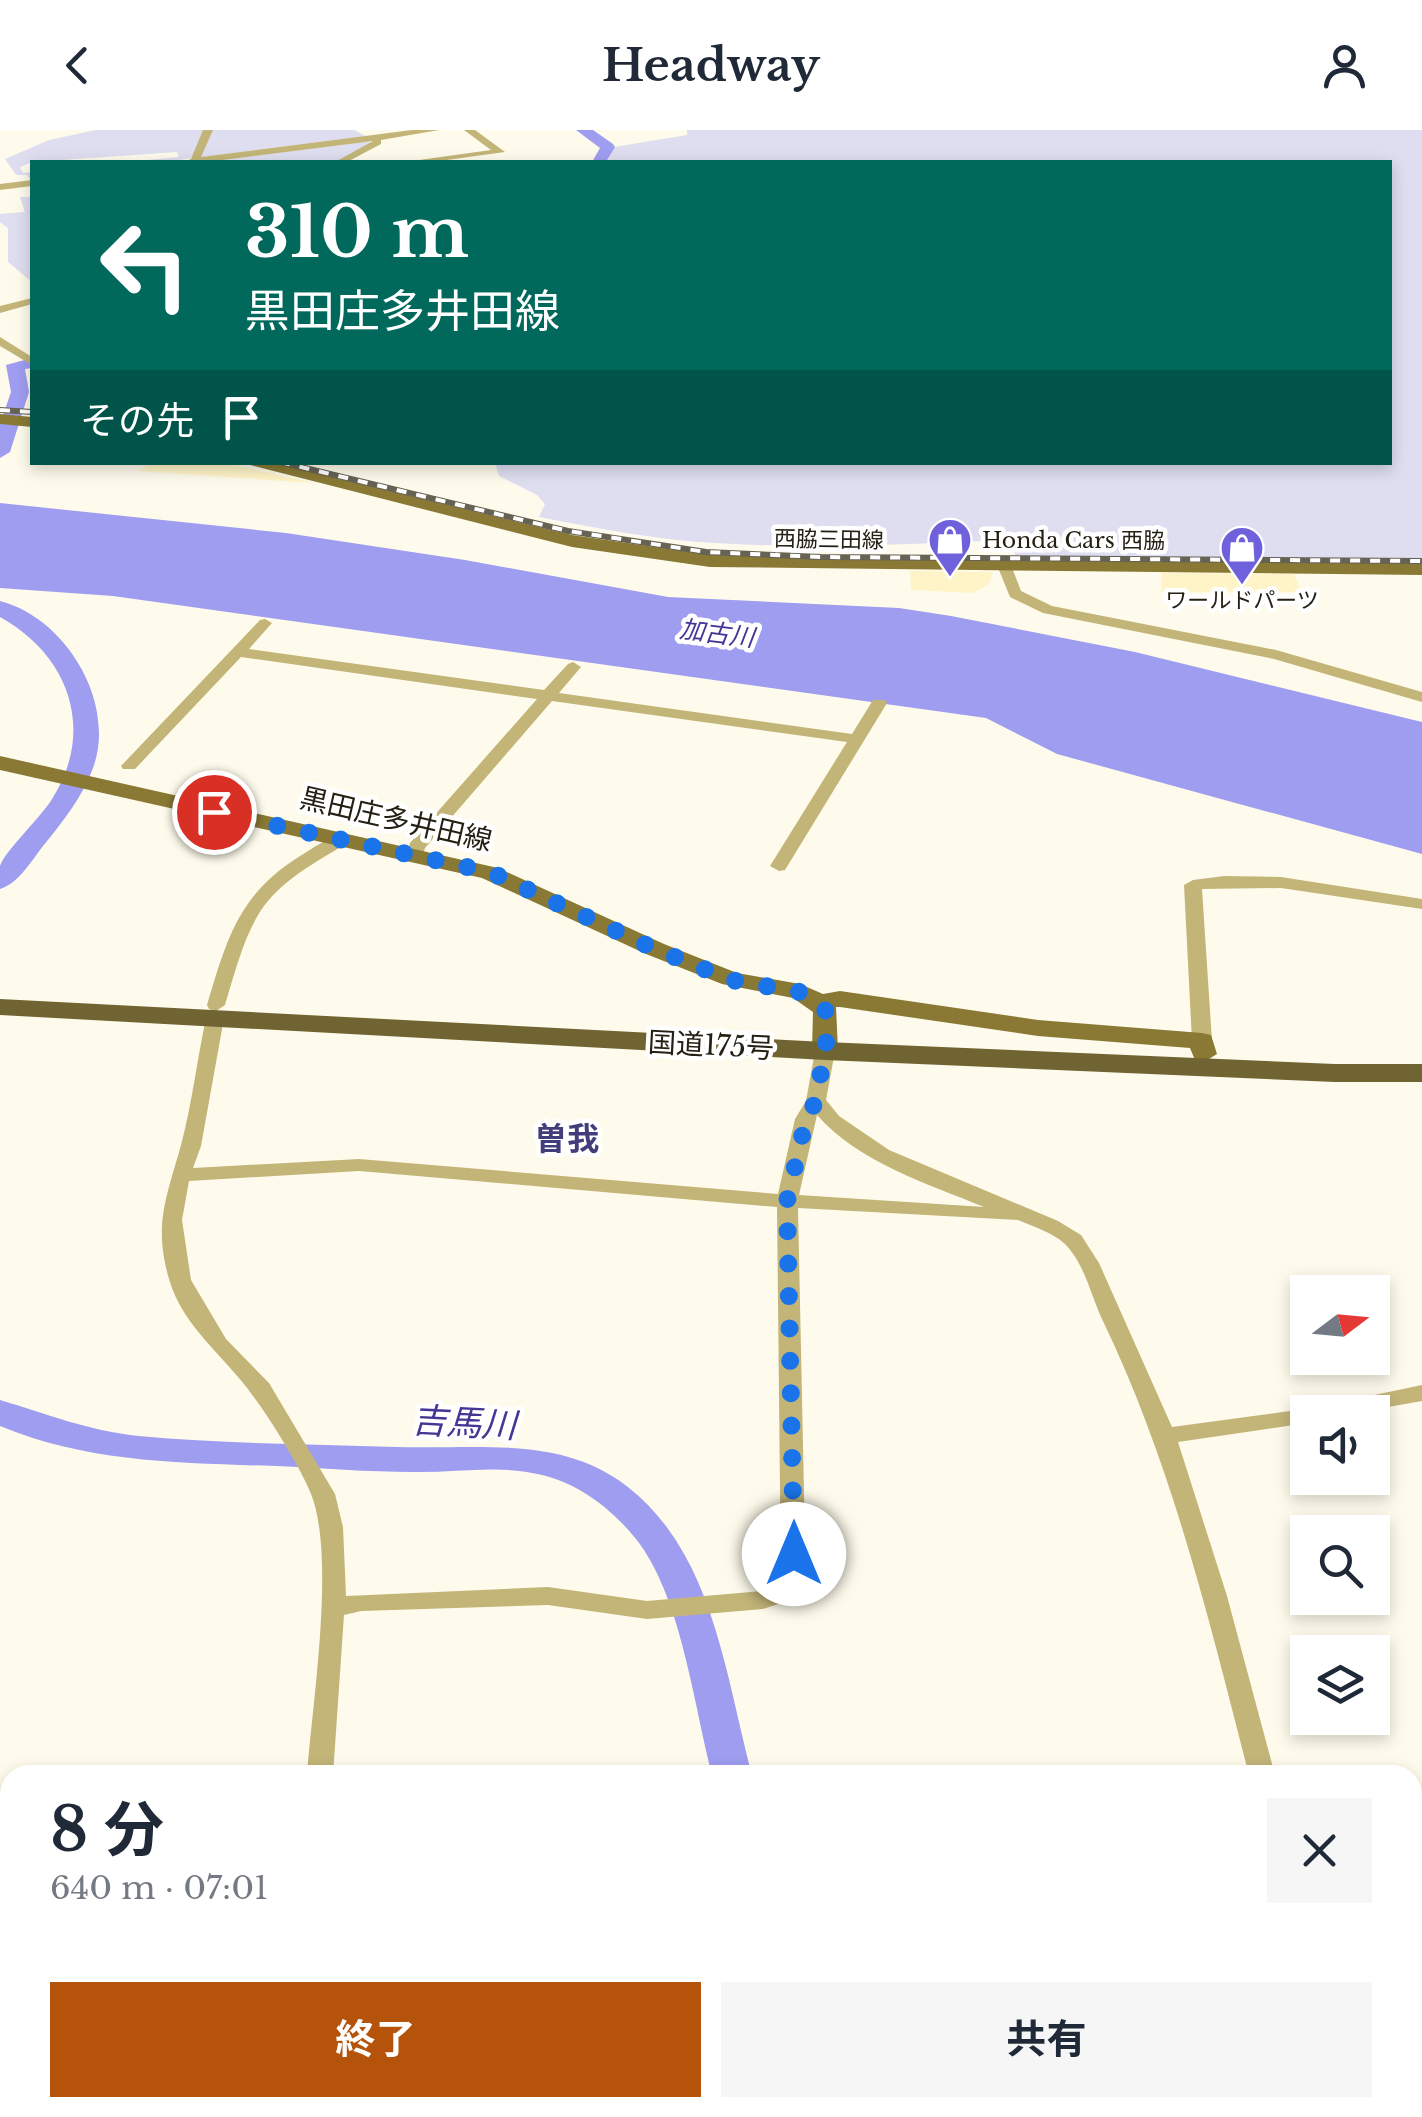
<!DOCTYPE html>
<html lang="ja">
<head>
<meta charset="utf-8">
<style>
	body { margin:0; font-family:"Libre Baskerville","Noto Sans JP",serif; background:#f6f6f7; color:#1f2937; height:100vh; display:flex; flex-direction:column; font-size:38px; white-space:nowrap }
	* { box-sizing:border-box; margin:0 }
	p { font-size:32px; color:#747a83 }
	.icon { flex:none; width:55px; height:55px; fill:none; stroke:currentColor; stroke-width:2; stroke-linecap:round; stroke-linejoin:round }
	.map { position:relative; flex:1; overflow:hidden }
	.drawer { position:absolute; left:0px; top:1635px; width:1422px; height:352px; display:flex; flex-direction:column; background:#fff; border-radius:30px 30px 0 0; box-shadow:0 5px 15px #0003 }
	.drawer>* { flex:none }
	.top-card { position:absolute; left:30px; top:30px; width:1362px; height:305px; border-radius:0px; box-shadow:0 5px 15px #0003; background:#00695c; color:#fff; overflow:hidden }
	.needle { width:65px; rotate:74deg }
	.fabs { position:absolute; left:1290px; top:1145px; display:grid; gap:20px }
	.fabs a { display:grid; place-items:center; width:100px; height:100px; border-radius:0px; background:#fff; box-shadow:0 5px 15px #0003; font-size:50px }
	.pin { position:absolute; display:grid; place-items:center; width:85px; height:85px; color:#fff; margin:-42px; border:5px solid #fff; border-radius:50%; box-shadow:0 2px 10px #0007 }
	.me { position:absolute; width:110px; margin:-55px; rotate:0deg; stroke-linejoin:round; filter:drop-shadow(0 0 8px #0008) }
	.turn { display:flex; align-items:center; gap:35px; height:210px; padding:0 50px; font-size:45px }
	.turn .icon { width:130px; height:130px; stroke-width:2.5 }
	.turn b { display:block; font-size:70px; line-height:85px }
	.then { display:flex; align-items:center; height:95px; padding:0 50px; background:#0003; gap:20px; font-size:38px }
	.round { display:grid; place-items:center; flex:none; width:105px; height:105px; border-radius:0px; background:#f6f6f7 }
	.overview { display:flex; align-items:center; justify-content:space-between; height:170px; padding:0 50px }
	h1 { font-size:60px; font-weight:700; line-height:75px }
	.primary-button { display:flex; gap:20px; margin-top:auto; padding:20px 50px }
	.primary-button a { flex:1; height:115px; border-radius:0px; background:#b45309; color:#fff; font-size:40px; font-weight:700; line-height:115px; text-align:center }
	.primary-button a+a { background:#f6f6f7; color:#1f2937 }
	header { display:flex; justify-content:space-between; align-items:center; height:130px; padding:0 50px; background:#fff; font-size:45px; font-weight:700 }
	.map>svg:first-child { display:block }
</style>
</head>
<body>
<header><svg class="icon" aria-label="back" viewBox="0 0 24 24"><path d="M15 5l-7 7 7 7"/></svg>Headway<svg class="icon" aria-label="person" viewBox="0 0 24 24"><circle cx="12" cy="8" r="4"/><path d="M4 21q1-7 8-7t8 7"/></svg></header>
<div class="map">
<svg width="1422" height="1987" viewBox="0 0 1422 1987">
	<rect width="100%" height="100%" fill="#fefbec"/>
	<path fill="#fff4c7" d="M152,332L226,333L314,353L139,341Z
		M910,441L993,442L989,454L973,463L911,460Z
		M1162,443L1294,444L1301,462H1161Z"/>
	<path fill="#dedef0" d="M96,0H354L366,6L163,32H126L179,27L177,22L32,32L20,37L23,43L32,42L31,50L27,45H16L5,29L49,10Z
		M687,0H1422V429L1016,426L1009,410C911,414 813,419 715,413C655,410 597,398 539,387L545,374L537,365L499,346L495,333L1390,332V32H607L614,17L687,5Z
		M366,11L374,13L337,32H207Z
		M20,67H32V152L8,132V98L0,92V84L25,82Z"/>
	<path fill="#9f9df0" d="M0,373L286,403L465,430L668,467L899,478L951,486L1135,522L1422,592V724L1057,624L986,588L113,466L0,458Z"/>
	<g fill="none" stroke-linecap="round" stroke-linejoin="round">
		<path fill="#9f9df0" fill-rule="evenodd" d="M576,0H593L613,14L615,17L606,32H592L600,18Z
			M32,228V238L25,239L29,262L10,322L0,328V294L11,262L6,235Z
			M0,471C66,488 117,573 93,638C83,666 62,693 43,716C32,730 18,754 0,759C0,752 0,742 0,736C4,722 42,686 52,669C96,600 69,525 0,487Z
			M0,1270C47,1284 89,1301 139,1306C224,1314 311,1314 396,1317C501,1320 592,1299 666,1396C718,1465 730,1563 752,1645H712C694,1576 683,1480 644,1420C621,1386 582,1354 542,1345C500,1334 456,1343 413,1342C367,1342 322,1338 276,1336C182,1333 89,1333 0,1296Z
			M787,1978H833L836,1987H790Z"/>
		<path fill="#c3b578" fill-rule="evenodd" d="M203,0H213L201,27L412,0H439L381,10V14L347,32H335L373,11L207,32H183L191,29Z
			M464,0H475L505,22L432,32H405L491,20Z
			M32,50V56L0,60V54Z
			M32,168V174L0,183V176Z
			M0,207L32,227V235L0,216Z
			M1004,431L1011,435L1021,461L1052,476L1276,520L1422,562V572L1274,529L1043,483L1010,467L997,435Z
			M265,489L272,493L249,519L544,560L568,534L573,532L581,537L559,563L852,604L873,570H885L887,573L785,740L779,741L770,736L847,612L552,571L425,718L422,729L416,730L407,725L410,713L537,569L241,527L135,639H123L121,636L260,490Z
			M342,704L351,709L348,713C259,763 253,779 225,875L216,881L209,879L207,875C227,809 238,765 300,726C313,718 327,708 342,704Z
			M1224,746L1281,747L1422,769V779L1281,758L1202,759L1212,911L1202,917L1192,911L1184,755L1193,750Z
			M215,882L224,888L201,1016L193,1038L359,1029L778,1064L795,989L806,971L815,921L825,915L835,921L826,970L839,986L889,1020L1058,1091L1081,1105L1099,1133L1172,1297L1312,1278L1422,1255V1271L1360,1282H1308V1293L1178,1312L1227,1466L1275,1645H1249C1209,1490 1172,1334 1102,1189C1091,1165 1084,1133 1065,1114C1052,1102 1034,1097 1018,1090L798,1078L806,1459L803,1466L763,1479L647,1489L548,1475L361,1481L344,1485L333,1645H307C312,1575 336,1427 311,1364C302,1340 269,1287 253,1266C226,1227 183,1198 169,1149C153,1094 167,1066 181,1015C192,974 197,930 206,888ZM817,985C858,1032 928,1054 984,1077L799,1065ZM359,1041L777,1077L781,1454L762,1461L647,1471L548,1457L346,1466L343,1397L335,1364L269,1253L226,1209L191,1150L182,1090L189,1051Z
			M10,1916V1942L0,1944V1918Z
			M1412,1965L1422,1971V1987H1398L1394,1978H1412Z
			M284,1978H314L312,1987H282Z"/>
		<path fill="#897934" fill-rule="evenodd" d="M0,284L32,287V297L0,294Z
			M238,332H271L572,405L710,425L1422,433V445L710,437L572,417Z
			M0,626L498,738L664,814L737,843L800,854L823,864L840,861L1038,890L1202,903L1211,905L1217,924L1204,932L1195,930L1190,918L1038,906L840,877H836L838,921L825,929L812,921L813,882L793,868L722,854L646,824L482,748L0,640Z"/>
		<path fill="#706432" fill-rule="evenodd" d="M0,869L825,912L1335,934H1422V952H1335L825,930L0,885Z"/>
		<defs>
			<path id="rail" d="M0,280L32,282
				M280,332L568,401L706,422L821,427L1422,431"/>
		</defs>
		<use href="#rail" stroke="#666254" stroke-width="6"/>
		<use href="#rail" stroke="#fff" stroke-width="4" stroke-dasharray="10" stroke-linecap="butt"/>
	</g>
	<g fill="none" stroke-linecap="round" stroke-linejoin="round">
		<path stroke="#1a73e8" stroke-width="18" stroke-dasharray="0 32.4" d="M214,682L490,742L655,819L731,850L800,862L826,881L827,907L816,971L806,989L787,1071L794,1424"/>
	</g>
	<defs>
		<symbol id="shop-pin" viewBox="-11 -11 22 30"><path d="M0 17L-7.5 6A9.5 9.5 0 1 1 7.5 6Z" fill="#6e61db" stroke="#fff"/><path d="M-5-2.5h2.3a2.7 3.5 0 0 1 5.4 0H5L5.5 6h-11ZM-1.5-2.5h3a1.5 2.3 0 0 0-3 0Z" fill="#fff"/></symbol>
	</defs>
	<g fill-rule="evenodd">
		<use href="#shop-pin" x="925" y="385" width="50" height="68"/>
		<use href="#shop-pin" x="1217" y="393" width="50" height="68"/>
	</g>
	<g text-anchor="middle" stroke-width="9" stroke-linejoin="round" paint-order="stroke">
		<g font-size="22" fill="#242013" stroke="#fff">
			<text transform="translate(829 409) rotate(1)" y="8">西脇三田線</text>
		</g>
		<g font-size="22" fill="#242013" stroke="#fff" text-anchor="start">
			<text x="982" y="418">Honda Cars 西脇</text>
			<text x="1242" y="478" text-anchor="middle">ワールドパーツ</text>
		</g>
		<g font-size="25" font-style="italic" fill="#443695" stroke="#fff">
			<text transform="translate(717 503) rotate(7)" y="9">加古川</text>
		</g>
		<g font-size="28" fill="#242013" stroke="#fff">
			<text transform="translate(396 689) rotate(13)" y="10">黒田庄多井田線</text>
			<text transform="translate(711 915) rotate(3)" y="10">国道175号</text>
		</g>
		<g font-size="32" font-weight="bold" fill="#423e7b" stroke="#fff">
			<text x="567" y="1020">曽我</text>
		</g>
		<g font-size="35" font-style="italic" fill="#443695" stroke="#fff">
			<text transform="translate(464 1293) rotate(3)" y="12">吉馬川</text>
		</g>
	</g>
</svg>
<div class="fabs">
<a><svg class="needle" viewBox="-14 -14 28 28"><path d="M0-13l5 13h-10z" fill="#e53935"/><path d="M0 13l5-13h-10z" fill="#747a83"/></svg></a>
<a><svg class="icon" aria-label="sound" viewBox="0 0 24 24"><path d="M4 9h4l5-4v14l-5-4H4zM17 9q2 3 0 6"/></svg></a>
<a><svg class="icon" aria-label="search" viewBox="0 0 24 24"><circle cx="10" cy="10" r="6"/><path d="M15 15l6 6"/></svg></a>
<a><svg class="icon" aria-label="layers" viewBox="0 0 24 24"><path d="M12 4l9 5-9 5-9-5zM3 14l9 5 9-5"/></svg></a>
</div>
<div class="pin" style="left:214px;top:682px;background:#d93025"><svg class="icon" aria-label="arrive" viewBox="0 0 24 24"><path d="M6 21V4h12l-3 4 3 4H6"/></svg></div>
<svg class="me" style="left:794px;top:1424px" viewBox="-20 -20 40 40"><circle r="19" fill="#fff"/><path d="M0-13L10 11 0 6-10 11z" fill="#1a73e8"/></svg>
<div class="top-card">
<div class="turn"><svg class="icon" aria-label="left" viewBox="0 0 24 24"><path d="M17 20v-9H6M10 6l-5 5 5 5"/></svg><div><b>310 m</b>黒田庄多井田線</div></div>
<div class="then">その先<svg class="icon" aria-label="arrive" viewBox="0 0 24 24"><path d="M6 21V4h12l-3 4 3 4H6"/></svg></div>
</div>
<section class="drawer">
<div class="overview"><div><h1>8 分</h1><p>640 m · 07:01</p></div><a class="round"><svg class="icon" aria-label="close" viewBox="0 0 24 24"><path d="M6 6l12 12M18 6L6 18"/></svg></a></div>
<div class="primary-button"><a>終了</a><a>共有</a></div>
</section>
</div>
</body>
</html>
